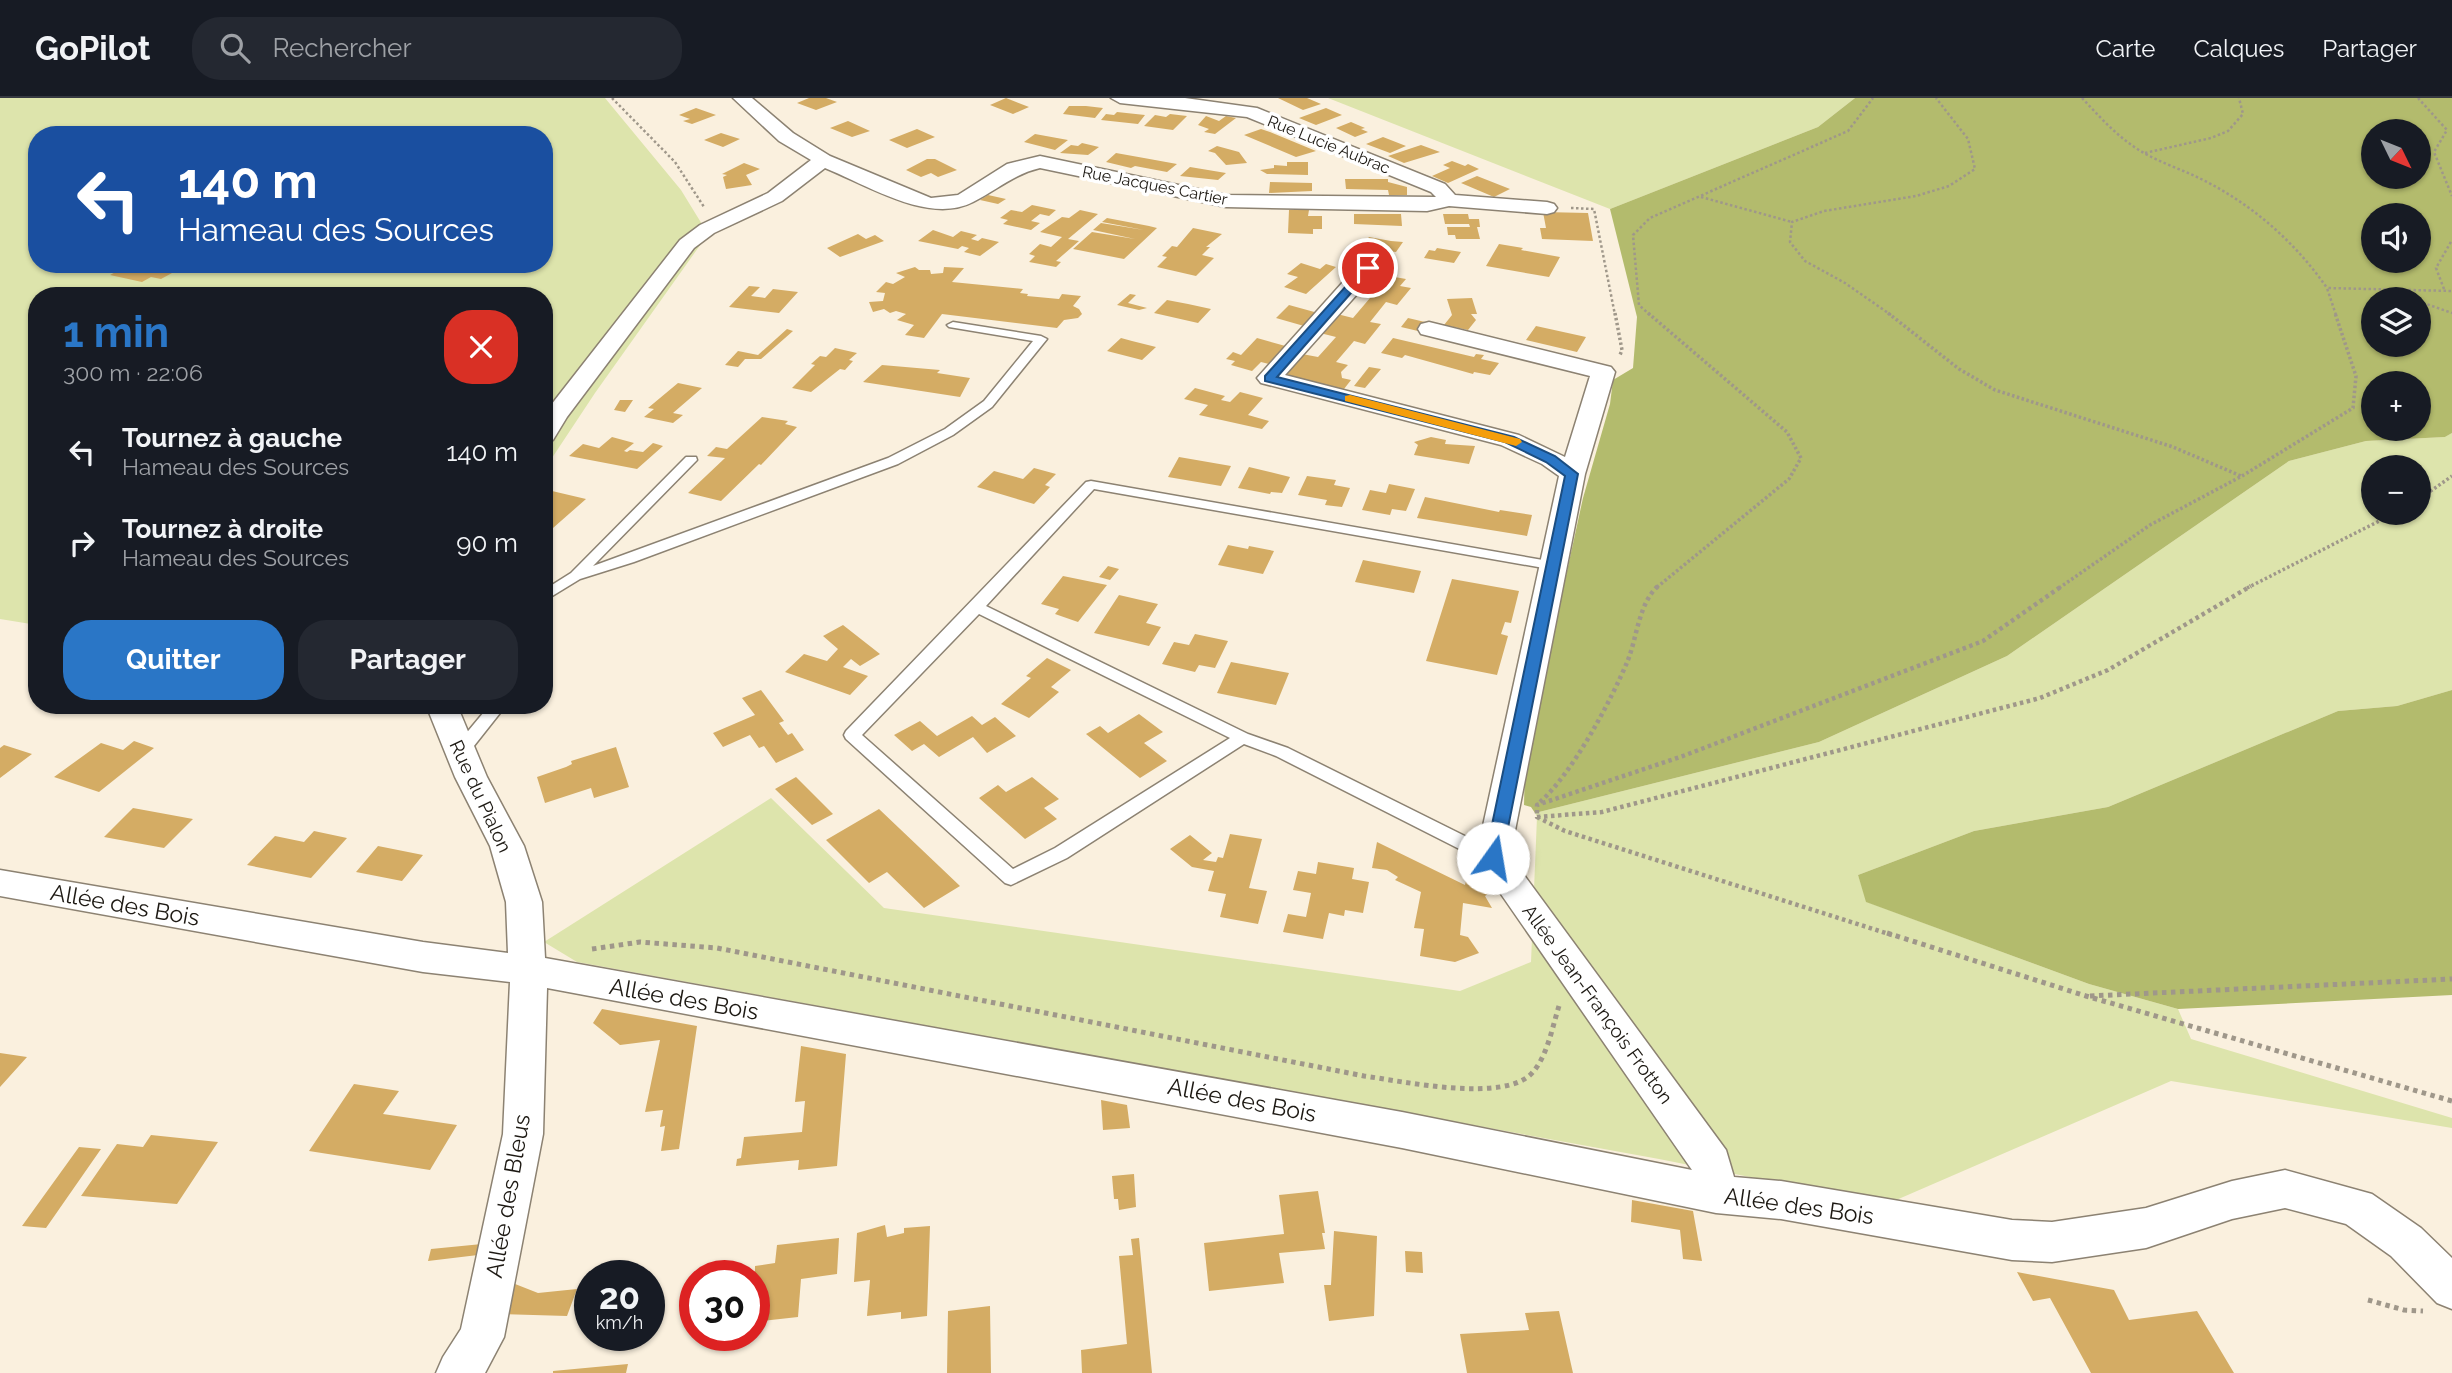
<!DOCTYPE html>
<html lang="fr">
<head>
<meta charset="utf-8">
<style>
	body { margin:0; font-family:Raleway,sans-serif; background:#242831; color:#f1f3f6; height:100vh; display:flex; flex-direction:column; font-size:26px; white-space:nowrap }
	* { box-sizing:border-box; margin:0 }
	p { font-size:23px; color:#9ea1a6 }
	.icon { flex:none; width:38px; height:38px; fill:none; stroke:currentColor; stroke-width:2; stroke-linecap:round; stroke-linejoin:round }
	.map { position:relative; flex:1; overflow:hidden }
	.details { position:absolute; left:28px; top:189px; width:525px; height:427px; display:flex; flex-direction:column; background:#171b24; border-radius:28px; box-shadow:0 2px 5px #0004 }
	.details>* { flex:none }
	.top-card { position:absolute; left:28px; top:28px; width:525px; height:147px; border-radius:28px; box-shadow:0 2px 5px #0004; background:#1a4fa0; color:#fff; overflow:hidden }
	.needle { width:46px; rotate:133deg }
	.fabs { position:absolute; left:2361px; top:21px; display:grid; gap:14px }
	.fabs a { display:grid; place-items:center; width:70px; height:70px; border-radius:50%; background:#171b24; box-shadow:0 2px 5px #0004; font-size:35px }
	.speed { position:absolute; left:574px; top:1162px; display:flex; gap:14px; font-size:35px; font-weight:700; text-align:center }
	.speed>* { display:grid; place-content:center; width:91px; height:91px; border-radius:50%; background:#171b24; box-shadow:0 2px 5px #0004; line-height:1 }
	.speed small { font-size:18px; font-weight:400 }
	.speed .limit { border:10px solid #d22; background:#fff; color:#111 }
	.pin { position:absolute; display:grid; place-items:center; width:60px; height:60px; color:#fff; margin:-30px; border:4px solid #fff; border-radius:50%; box-shadow:0 2px 7px #0007 }
	.me { position:absolute; width:77px; margin:-38px; rotate:13deg; stroke-linejoin:round; filter:drop-shadow(0 0 5px #0008) }
	.turn { display:flex; align-items:center; gap:24px; height:147px; padding:0 35px; font-size:32px }
	.turn .icon { width:91px; height:91px; stroke-width:2.5 }
	.turn b { display:block; font-size:49px; line-height:60px }
	.round { display:grid; place-items:center; flex:none; width:74px; height:74px; border-radius:28px; background:#242831 }
	.summary { display:flex; align-items:center; justify-content:space-between; height:119px; padding:0 35px }
	h1 { font-size:42px; font-weight:700; line-height:52px; color:#2a76c6 }
	.cta { display:flex; gap:14px; margin-top:auto; padding:14px 35px }
	.cta a { flex:1; height:80px; border-radius:28px; background:#2a76c6; color:#fff; font-size:28px; font-weight:700; line-height:80px; text-align:center }
	.cta a+a { background:#242831; color:#f1f3f6 }
	ul { padding:0; list-style:none }
	li { display:flex; align-items:center; gap:21px; height:91px; padding:0 35px }
	li div { flex:1 }
	li b { display:block; font-size:26px }
	li em { font-style:normal }
	header { display:flex; align-items:center; gap:42px; box-sizing:border-box; height:98px; padding:0 35px; background:#171b24; border-bottom:2px solid #363941 }
	header strong { font-size:33px }
	nav { display:flex; gap:38px; margin-inline-start:auto; font-size:24px }
	.search { width:490px; height:63px; background:#242831; display:flex; align-items:center; gap:18px; box-sizing:border-box; padding:0 24px; border-radius:28px; color:#9ea1a6; font-size:26px }
	.map>svg:first-child { display:block }
</style>
</head>
<body>
<header>
<strong>GoPilot</strong>
<div class="search"><svg class="icon" aria-label="search" viewBox="0 0 24 24"><circle cx="10" cy="10" r="6"/><path d="M15 15l6 6"/></svg>Rechercher</div>
<nav><a>Carte</a><a>Calques</a><a>Partager</a></nav>
</header>
<div class="map">
<svg width="2452" height="1275" viewBox="0 0 2452 1275">
	<rect width="100%" height="100%" fill="#faf0de"/>
	<path fill="#dde4ac" fill-rule="evenodd" d="M0,0H605L681,92L708,136L595,295L544,372V198H37V527L0,521ZM37,37H544V166H37Z
		M1328,0H1855L1818,29L1610,111Z
		M2452,335V592L2397,608L2338,613L2108,709L1974,733L1858,777L1867,804L2089,886L2178,911L2191,941L2452,1020V1030L2171,983L1887,1106L1659,1061L577,864L544,844L771,700L884,810L1460,893L1531,864L1537,719L1535,715L1819,644L2007,558L2289,363L2366,343L2445,339ZM2373,369H2418V415H2373Z"/>
	<path fill="#b3bb6d" fill-rule="evenodd" d="M1855,0H2452V335L2445,339L2366,343L2289,363L2007,558L1819,644L1535,715L1531,709L1524,707L1525,665L1583,400L1610,306L1613,282L1633,270L1637,219L1610,111L1818,29ZM2373,33H2418V79H2373ZM2373,117H2418V163H2373ZM2373,201H2418V247H2373ZM2373,285H2418V331H2373Z
		M2452,592V897L2178,911L2089,886L1866,804L1858,777L1974,733L2108,709L2338,613L2397,608Z"/>
	<path fill="#d4ac64" d="M809,0H826L837,4L816,12L797,5Z
		M1006,0L1029,9L1013,16L990,7Z
		M1278,0H1307L1321,6L1303,12Z
		M1069,8H1086L1103,10L1095,20L1063,16Z
		M696,10L716,17L692,26L683,23L690,21L679,17Z
		M1326,10L1342,17L1316,27L1299,20Z
		M1117,14L1145,17L1138,26L1101,22L1106,16L1114,17Z
		M1170,16L1187,18L1173,32L1144,28L1155,17L1166,19Z
		M1206,18L1219,23L1226,18L1236,20L1215,36L1204,34L1209,31L1198,27Z
		M848,23L870,33L852,39L830,30Z
		M1351,24L1365,30L1361,31L1368,34L1355,39L1336,30Z
		M917,31L935,39L907,50L889,42Z
		M1261,31L1270,34L1316,53L1296,59L1244,37Z
		M721,35L740,41L723,49L704,42Z
		M1035,36L1068,42L1055,52L1024,44Z
		M1383,39L1406,48L1390,55L1366,46Z
		M1082,45L1099,49L1088,57L1060,55L1071,47L1078,48Z
		M1421,47L1440,54L1404,65L1388,58Z
		M1217,48L1239,54L1247,65L1226,67L1215,55L1208,53Z
		M1116,55L1144,60L1177,66L1167,74L1135,68L1131,70L1106,64Z
		M927,61H935L957,72L938,79L931,75L921,79L906,72Z
		M1452,63L1465,68L1468,66L1479,71L1448,85L1432,78L1450,70L1443,67Z
		M1287,64H1308V77L1267,76L1260,72L1274,70V67L1287,68Z
		M744,65L760,71L746,77L752,87L726,91L723,79L727,77L722,76Z
		M1190,69L1226,75L1218,82L1180,78Z
		M1477,78L1510,91L1494,99L1461,85Z
		M1345,81H1388V84L1407,89V97H1389L1388,92L1346,91Z
		M1270,84L1312,85V93L1269,95Z
		M988,97L1006,101L998,106L980,102Z
		M1032,107L1056,112L1049,118L1040,116L1031,123L1040,125L1031,132L1003,126L1008,122L1000,120L1011,112L1022,114Z
		M1080,112L1098,116L1068,141L1079,143L1056,163L1061,164L1056,169L1029,164L1035,158L1029,156L1040,146L1051,149L1062,139L1040,134L1062,119L1069,120Z
		M1289,112H1309L1308,118H1322V131H1313V136L1288,135Z
		M1543,114L1588,115L1593,143L1542,141L1540,130H1546Z
		M1354,116H1401L1402,128L1354,126Z
		M1443,116H1468L1469,121H1479L1480,129H1477L1480,141H1456L1455,137H1448L1447,129H1470L1469,126H1445Z
		M1107,120L1149,128L1157,130L1124,161L1073,151L1092,134L1135,141L1093,132L1101,125L1144,132L1102,124Z
		M1193,130L1222,136L1206,149H1210L1202,157L1214,160L1196,178L1157,169L1167,159L1162,158L1172,148L1177,149Z
		M933,132L953,139L961,133L977,137L971,141L978,143L982,140L999,144L980,158L964,154L969,150L962,148L958,151L918,143Z
		M858,136L866,141L875,137L884,143L840,159L827,150Z
		M1369,139L1391,143L1403,144L1396,154L1361,150Z
		M1499,146L1523,150L1521,152L1560,159L1549,179L1486,168Z
		M1437,150L1461,154L1454,165L1424,160L1429,152L1435,153Z
		M1301,165L1320,171L1326,166L1336,169L1306,196L1284,189L1298,179L1287,176Z
		M130,166H132L172,175L161,181L151,179L142,184L110,177Z
		M915,169L919,172H930L931,176L943,175L944,169L964,170L952,184L1023,191L1020,195L1028,196L1027,198L1059,201L1062,196L1081,198L1073,208L1079,211L1082,216L1078,220L1064,222L1057,230L942,216L924,240L905,237L914,227L897,222L906,216L896,213L890,215L884,211L873,214L869,204L883,203L885,195L876,194L886,184L893,186L905,179L896,175Z
		M1389,178L1406,181L1400,188L1411,190L1397,207L1386,204L1370,224L1381,226L1365,246L1354,243L1336,264L1348,267L1341,274L1342,280L1351,282L1344,291L1287,277V274L1302,256L1318,259L1336,239L1320,235L1337,216L1353,220L1370,200L1355,197L1369,181L1384,184Z
		M749,188L760,189L751,198L765,200L773,191L798,194L779,215L729,209Z
		M1130,196L1136,197L1128,205L1147,210L1139,212L1117,207Z
		M1472,200L1477,216H1471L1476,222L1468,232L1444,227L1452,217L1447,201Z
		M1167,202L1188,206L1211,211L1198,225L1154,215Z
		M1289,207L1318,215L1304,228L1276,220Z
		M1408,220L1425,224L1418,233L1401,229Z
		M1536,228L1586,239L1577,254L1526,242Z
		M787,231L793,233L761,261H745L738,269L725,267L738,253L758,257Z
		M1121,240L1132,243L1156,249L1142,262L1107,253Z
		M1257,240L1289,249L1269,266L1261,264L1252,273L1231,267L1235,263L1226,261L1233,254L1241,257Z
		M1393,240L1474,259L1476,256L1484,257L1481,261L1499,265L1490,277L1474,274L1473,276L1405,257L1402,260L1381,255Z
		M835,250L857,255L849,262L853,263L845,272L840,271L811,294L792,290L815,267L811,266L820,258L826,259Z
		M882,267L940,272L937,275L970,280L960,299L863,284Z
		M1369,269L1381,271L1365,290L1354,288Z
		M678,285L702,290L673,315L683,317L673,325L644,319L654,311L648,310Z
		M1195,290L1225,298L1221,302L1230,304L1240,294L1263,300L1248,317L1269,323L1262,331L1199,317L1208,307L1184,301Z
		M620,302H633L625,314L614,312Z
		M762,319L788,323L785,326L797,329L761,367L759,366L721,403L688,395L725,360L707,358L716,349L727,351Z
		M612,339L634,345L624,353L627,354L630,352L643,354L653,345L663,348L637,371L569,358L583,346L599,350Z
		M1431,339L1446,342L1445,346L1475,348L1469,366L1414,357L1418,347L1414,344Z
		M1179,359L1231,368L1221,388L1168,379Z
		M1249,369L1290,379L1282,395L1271,394L1270,396L1238,390Z
		M1034,370L1056,376L1045,387L1050,389L1034,406L977,389L994,373L1023,381Z
		M1307,378L1336,382L1334,387L1350,390L1342,409L1325,407L1327,402L1298,397Z
		M1389,386L1415,391L1406,413L1392,411L1390,417L1362,412L1370,392L1386,395Z
		M552,393L586,401L553,430L544,428V400Z
		M1425,399L1499,414L1500,412L1532,417L1527,438L1417,420Z
		M1228,447L1248,451L1249,448L1274,453L1263,476L1218,467Z
		M1363,462L1421,473L1414,495L1355,484Z
		M1108,468L1119,471L1110,482L1099,479Z
		M1063,478L1107,487L1078,524L1055,516L1059,511L1041,506Z
		M1452,481L1519,493L1511,525L1505,524L1501,536L1508,538L1497,577L1426,563Z
		M1119,497L1158,506L1146,525L1161,529L1149,548L1094,535Z
		M843,527L880,556L860,568L851,561L843,569L868,578L850,597L785,574L804,556L827,563L838,551L823,538Z
		M1195,536L1228,543L1215,570L1199,567L1195,574L1162,566L1174,544L1189,547Z
		M1047,560L1071,572L1051,589L1059,594L1029,620L1001,606L1031,580L1026,578Z
		M1231,564L1289,575L1276,607L1217,595Z
		M761,592L784,623L779,625L788,637L792,635L804,652L776,665L764,648L759,650L750,637L723,649L713,635L755,617L742,600Z
		M1139,616L1163,634L1144,645L1167,663L1140,680L1086,636L1100,628L1108,635Z
		M972,618L982,627L995,619L1016,638L987,655L973,639L939,659L924,646L912,653L894,637L920,623L937,638Z
		M134,643L154,650L99,694L54,679L101,645L123,652Z
		M4,647L32,656L0,680V650Z
		M616,649L629,689L594,700L591,690L545,705L537,679L566,669L572,666L571,663Z
		M796,679L833,716L812,727L775,691Z
		M1032,679L1059,701L1044,710L1057,721L1025,741L979,700L998,687L1006,694Z
		M133,710L193,721L164,750L104,739Z
		M879,711L960,788L924,810L887,774L869,785L826,742Z
		M314,733L347,740L311,780L247,767L275,738L304,744Z
		M1230,736L1262,741L1249,790L1267,793L1258,826L1220,819L1226,796L1208,793L1214,773L1192,769L1170,751L1190,737L1212,755L1203,762L1216,764L1218,759L1223,760Z
		M1377,744L1465,787L1469,769L1497,789L1485,798L1492,810L1463,805L1460,837L1468,839L1479,855L1455,864L1420,858L1424,831L1414,830L1421,794L1395,782L1398,779L1387,772L1372,770Z
		M378,748L423,757L402,783L356,774Z
		M1318,764L1354,770L1352,781L1369,784L1363,815L1345,812L1344,818L1329,815L1323,841L1283,834L1288,816L1306,819L1311,795L1293,792L1298,773L1316,776Z
		M602,911L697,928L679,1051L661,1053L665,1028L660,1029L663,1012L645,1014L660,942L620,947L593,925Z
		M801,948L846,956L837,1068L798,1072L799,1062L736,1068L737,1061L741,1060L744,1039L802,1034L805,1003L795,1004Z
		M0,955L27,959L0,989Z
		M354,986L399,993L383,1016L457,1027L430,1072L309,1053Z
		M1101,1002L1127,1007L1130,1030L1103,1032Z
		M151,1037L218,1044L177,1106L81,1098L117,1046L143,1049Z
		M79,1049L101,1051L46,1130L22,1128Z
		M1134,1076L1136,1109L1119,1112L1118,1101H1114L1112,1078Z
		M1318,1093L1325,1135H1322L1325,1151L1279,1155L1284,1185L1209,1193L1204,1145L1284,1136L1279,1097Z
		M1632,1102L1693,1113L1702,1163L1683,1161L1680,1132L1631,1124Z
		M885,1127L887,1139L904,1135V1130L930,1128L927,1218L901,1221V1214L867,1218L870,1182L854,1184L857,1135Z
		M1334,1133L1377,1138L1374,1218L1329,1223L1324,1187H1331Z
		M839,1140L837,1176L801,1181L798,1219L754,1224L755,1168L775,1165L777,1147Z
		M1139,1140L1152,1275H1082L1081,1252L1127,1246L1119,1158L1133,1157L1131,1141Z
		M482,1146L478,1157L428,1163L431,1151Z
		M1405,1153L1422,1154L1423,1175L1406,1174Z
		M2017,1174L2114,1192L2129,1222L2197,1213L2234,1275H2091L2050,1200L2033,1203Z
		M510,1184L538,1195L577,1191L567,1218L502,1216Z
		M990,1208L991,1275H947L948,1213Z
		M1559,1213L1573,1275H1467L1460,1236L1529,1232L1525,1215Z
		M628,1266L626,1275H553V1273Z"/>
	<g fill="none" stroke-linecap="round" stroke-linejoin="round">
		<defs>
			<path id="service" d="M953,224L1041,238L1047,241L992,309L953,337L898,366L634,464L580,481L544,503V492L571,475L686,359H696L697,362L593,468L888,360L945,331L984,303L1033,243L949,229L947,227Z
				M1091,383L1560,465L1562,468L1560,471L1555,472L1094,391L986,508L1248,636L1288,650L1499,755L1502,760L1499,765H1487L1276,658L1244,646L1067,760L1011,787L1005,785L846,641L844,637L846,633L1086,384ZM979,516L1230,640L1055,750L1013,771L862,637Z
				M485,607H501L500,615L466,658H454L452,654L454,650L484,614Z"/>
			<path id="minor" d="M733,0H752L793,35L830,58L931,100L958,97L1007,66L1040,58L1226,97L1436,99L1431,94L1247,19L1120,5L1111,0H1185L1257,10L1445,86L1455,97L1547,104L1554,106L1557,110L1554,114L1547,116L1449,108L1427,113L1226,109L1040,70C1014,76 997,92 973,104C929,127 867,87 825,70L782,103L714,135L694,150L567,319L553,342L544,344V316L680,142L700,127L768,95L811,62L779,43Z
				M1368,164L1376,165L1379,170L1376,175L1285,277L1519,337L1565,359L1590,278L1421,236L1418,231L1421,226L1429,224L1611,269L1615,274L1585,376L1510,758L1726,1052L1734,1079L1781,1083L2012,1122L2052,1124L2146,1110L2232,1083L2285,1072L2372,1096L2421,1130L2452,1160V1211L2437,1205L2391,1158L2346,1126L2285,1110L2232,1121L2146,1150L2052,1164L2012,1162L1781,1121L1716,1115L1402,1050L547,890L543,1036L504,1239L485,1275H436L443,1259L461,1231L503,1036L510,884L423,874L0,798V772L423,844L508,855L506,804L490,748L455,679L426,607H457L487,679L524,748L542,804L545,860L1402,1014L1692,1072L1476,760L1559,378L1542,366L1501,347L1261,285L1257,280L1360,165Z"/>
		</defs>
		<use href="#service" stroke="#8c8272" stroke-width="3"/>
		<use href="#minor" stroke="#8c8272" stroke-width="3"/>
		<path stroke="#9f978a" stroke-width="2.5" stroke-dasharray="2.5 2.5" stroke-linecap="butt" d="M612,0L675,64L704,109
			M2082,0C2098,17 2114,35 2133,48C2154,63 2179,70 2201,81C2252,106 2295,144 2327,190
			M2418,0L2447,32L2434,54L2452,98
			M2145,55L2211,40L2228,33L2243,16L2239,0
			M1701,99L1792,124
			M1571,110L1594,111L1615,217
			M2444,191L2436,170L2452,142
			M2387,192L2413,201
			M2418,203L2452,215
			M1650,217L1639,207L1633,137L1650,120L1848,33L1873,0
			M1891,217L1845,185L1805,163L1790,144L1792,124L1824,113L1916,98L1949,88L1975,71L1968,41L1936,0
			M2336,217L2327,190L2452,193"/>
		<path stroke="#9f978a" stroke-width="3.5" stroke-dasharray="2.5 2.5" stroke-linecap="butt" d="M1615,215L1622,252L1620,257
			M1648,215L1787,334L1801,360L1789,381L1656,490
			M1888,215L1959,271L1995,292L2173,349L2241,378
			M2418,402L2452,378
			M2059,490L2150,427L2242,378L2353,310L2356,278L2335,215
			M2247,490L2395,415"/>
		<path stroke="#9f978a" stroke-width="4.5" stroke-dasharray="3.5 3.5" stroke-linecap="butt" d="M1540,704C1572,676 1611,603 1628,562C1637,539 1639,505 1658,488
			M1537,719L1602,714L2040,600L2108,572L2251,488
			M1892,837L1565,733L1537,719V707L1683,658L1983,543L2062,488"/>
		<path stroke="#9f978a" stroke-width="5" stroke-dasharray="4.5 4.5" stroke-linecap="butt" d="M1887,835L2086,898L2452,1003
			M592,851L640,844L717,850L1364,978C1402,983 1506,1006 1533,974C1548,956 1552,930 1559,908
			M2090,898L2452,881
			M2368,1202L2404,1212L2423,1213"/>
		<use href="#service" fill="#fff" fill-rule="evenodd"/>
		<use href="#minor" fill="#fff" fill-rule="evenodd"/>
	</g>
	<path fill="#2a76c6" stroke="#1b4d81" stroke-width="2" d="M1364,168L1373,170L1277,279L1514,339L1555,358L1578,376L1502,760L1500,764H1487L1485,760L1565,378L1546,364L1505,344L1265,283V278Z"/>
	<path fill="#f59e0b" d="M1350,297L1520,341L1522,344L1516,348L1345,303V298Z"/>
	<g text-anchor="middle" stroke-width="7" stroke-linejoin="round" paint-order="stroke">
		<g font-size="16" fill="#1d1913" stroke="#fff">
			<text transform="translate(1329 46) rotate(22)" y="6">Rue Lucie Aubrac</text>
			<text transform="translate(1155 87) rotate(11)" y="6">Rue Jacques Cartier</text>
		</g>
		<g font-size="19" fill="#1d1913" stroke="#fff">
			<text transform="translate(481 698) rotate(65)" y="7">Rue du Pialon</text>
			<text transform="translate(1598 906) rotate(54)" y="7">Allée Jean-François Frotton</text>
		</g>
		<g font-size="23" fill="#1d1913" stroke="#fff">
			<text transform="translate(125 807) rotate(10)" y="8">Allée des Bois</text>
			<text transform="translate(684 901) rotate(10)" y="8">Allée des Bois</text>
			<text transform="translate(1242 1002) rotate(11)" y="8">Allée des Bois</text>
			<text transform="translate(508 1098) rotate(-80)" y="8">Allée des Bleus</text>
			<text transform="translate(1799 1108) rotate(8)" y="8">Allée des Bois</text>
		</g>
	</g>
</svg>
<div class="fabs">
<a><svg class="needle" viewBox="-14 -14 28 28"><path d="M0-13l5 13h-10z" fill="#e53935"/><path d="M0 13l5-13h-10z" fill="#9ea1a6"/></svg></a>
<a><svg class="icon" aria-label="sound" viewBox="0 0 24 24"><path d="M4 9h4l5-4v14l-5-4H4zM17 9q2 3 0 6"/></svg></a>
<a><svg class="icon" aria-label="layers" viewBox="0 0 24 24"><path d="M12 4l9 5-9 5-9-5zM3 14l9 5 9-5"/></svg></a>
<a>+</a>
<a>−</a>
</div>
<div class="speed"><div>20<small>km/h</small></div><div class="limit">30</div></div>
<div class="pin" style="left:1368px;top:170px;background:#d93025"><svg class="icon" aria-label="arrive" viewBox="0 0 24 24"><path d="M6 21V4h12l-3 4 3 4H6"/></svg></div>
<svg class="me" style="left:1493px;top:760px" viewBox="-20 -20 40 40"><circle r="19" fill="#fff"/><path d="M0-13L10 11 0 6-10 11z" fill="#2a76c6"/></svg>
<div class="top-card">
<div class="turn"><svg class="icon" aria-label="left" viewBox="0 0 24 24"><path d="M17 20v-9H6M10 6l-5 5 5 5"/></svg><div><b>140 m</b>Hameau des Sources</div></div>
</div>
<section class="details">
<div class="summary"><div><h1>1 min</h1><p>300 m · 22:06</p></div><a class="round" style="background:#d93025;color:#fff"><svg class="icon" aria-label="close" viewBox="0 0 24 24"><path d="M6 6l12 12M18 6L6 18"/></svg></a></div>
<ul>
<li><svg class="icon" aria-label="left" viewBox="0 0 24 24"><path d="M17 20v-9H6M10 6l-5 5 5 5"/></svg><div><b>Tournez à gauche</b><p>Hameau des Sources</p></div><em>140 m</em></li>
<li><svg class="icon" aria-label="right" viewBox="0 0 24 24"><path d="M7 20v-9h11M14 6l5 5-5 5"/></svg><div><b>Tournez à droite</b><p>Hameau des Sources</p></div><em>90 m</em></li>
</ul>
<div class="cta"><a>Quitter</a><a>Partager</a></div>
</section>
</div>
</body>
</html>
